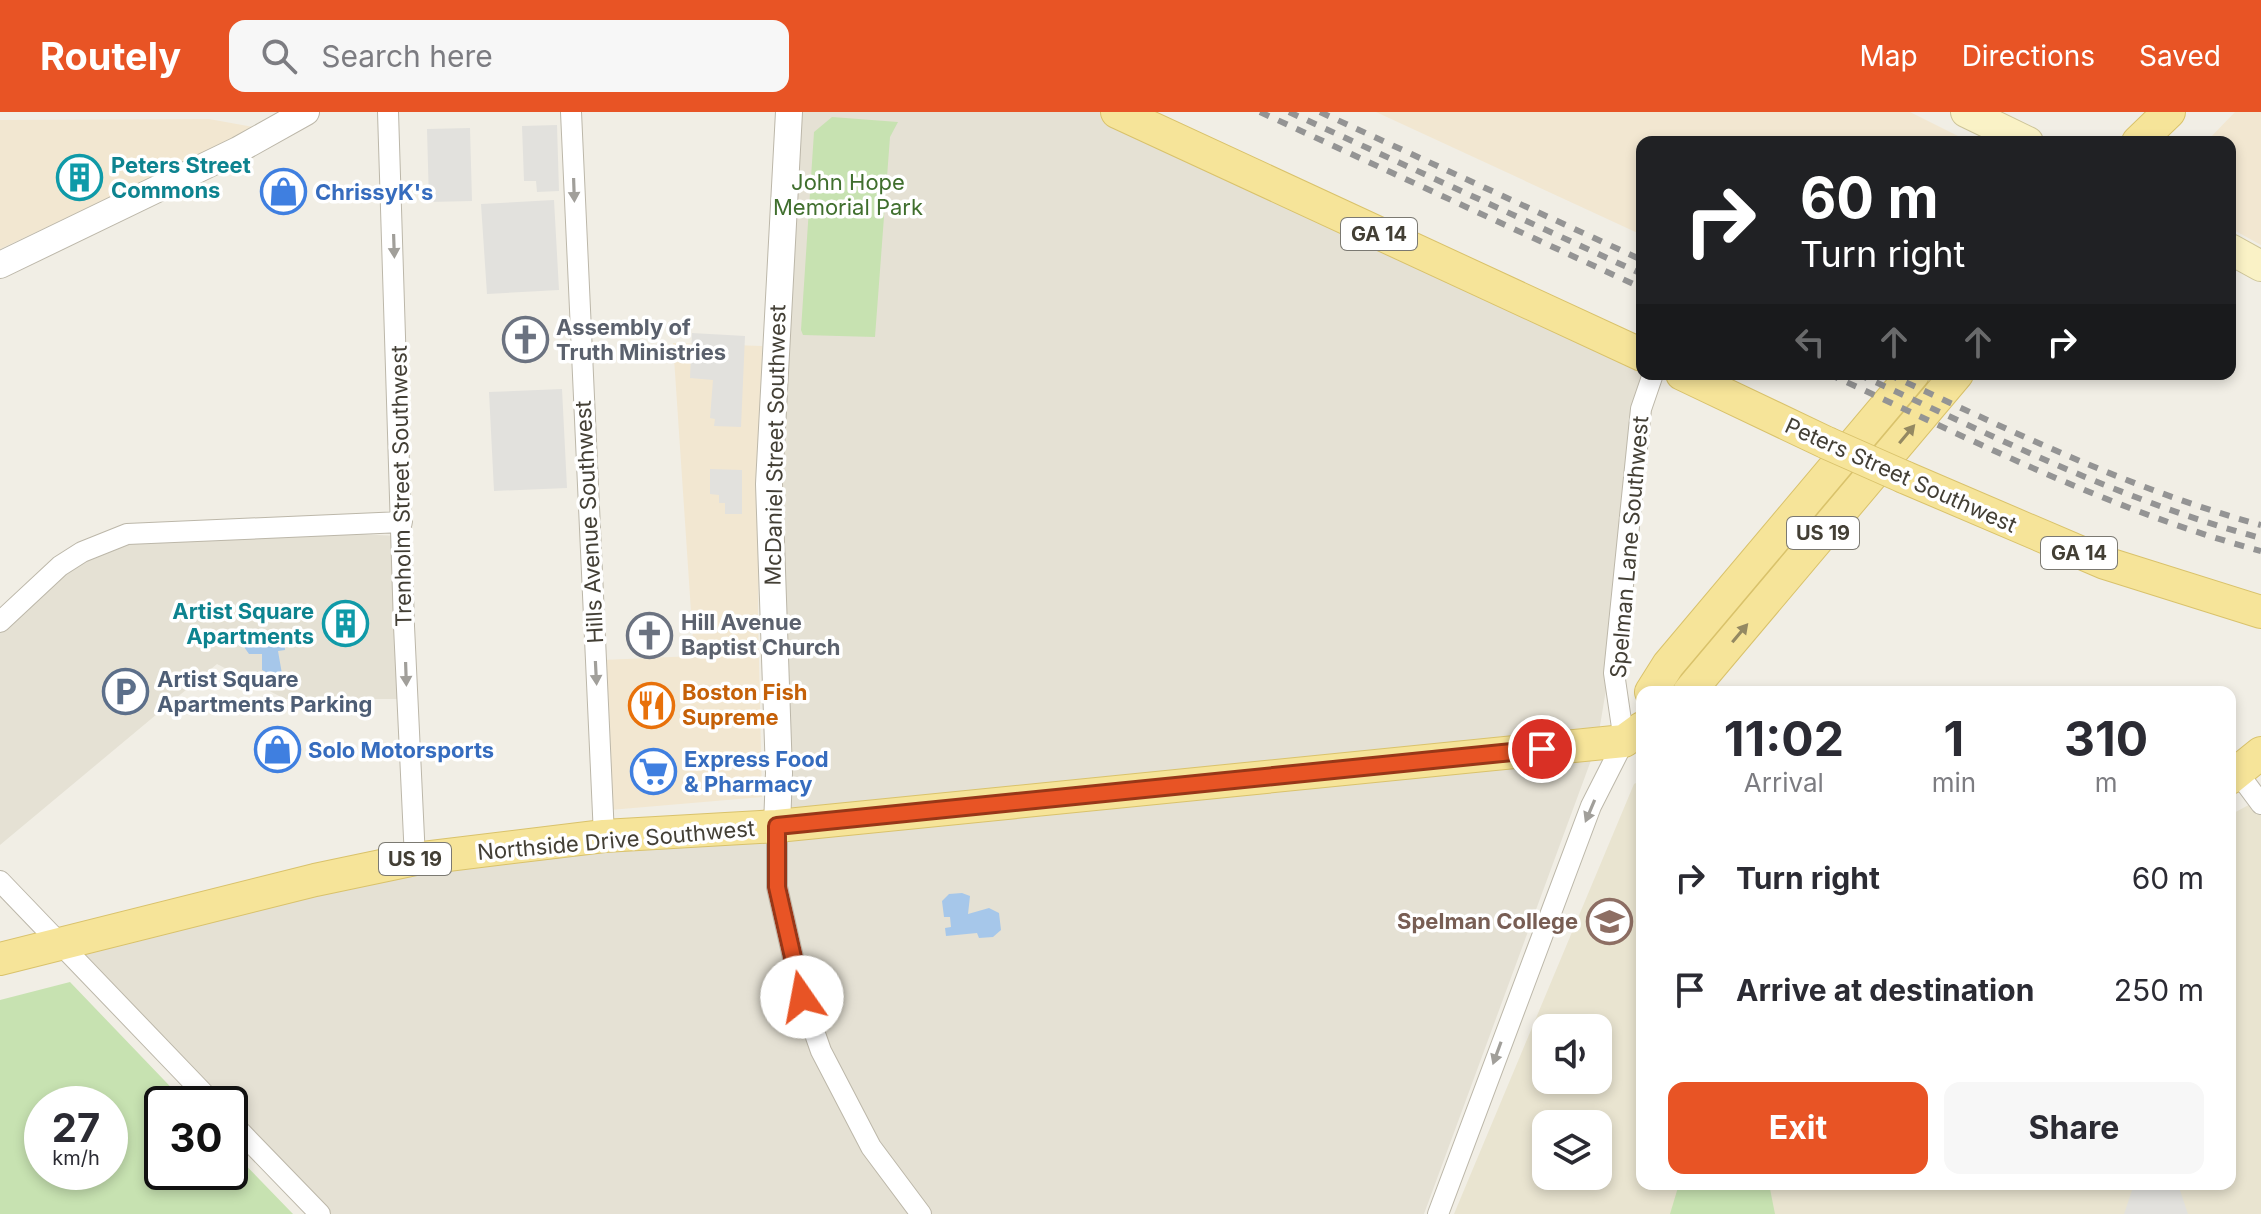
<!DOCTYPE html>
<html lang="en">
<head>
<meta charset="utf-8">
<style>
	body { margin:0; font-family:Inter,sans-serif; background:#f7f7f7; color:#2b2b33; height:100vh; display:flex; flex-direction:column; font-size:30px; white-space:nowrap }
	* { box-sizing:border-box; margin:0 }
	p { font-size:26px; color:#7c7c81 }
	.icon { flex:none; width:44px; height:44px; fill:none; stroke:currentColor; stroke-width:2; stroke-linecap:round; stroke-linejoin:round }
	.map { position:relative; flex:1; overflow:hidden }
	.sheet { position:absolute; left:1636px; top:574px; width:600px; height:504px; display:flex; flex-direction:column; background:#fff; border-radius:16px; box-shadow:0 4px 12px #0003 }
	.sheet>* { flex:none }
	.top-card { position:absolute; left:1636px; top:24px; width:600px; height:244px; border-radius:16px; box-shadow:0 4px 12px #0003; background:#202124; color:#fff; overflow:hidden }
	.fabs { position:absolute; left:1532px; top:902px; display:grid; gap:16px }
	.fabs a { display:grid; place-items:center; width:80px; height:80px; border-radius:16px; background:#fff; box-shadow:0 4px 12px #0003; font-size:40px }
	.speed { position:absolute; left:24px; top:974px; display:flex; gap:16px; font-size:40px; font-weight:700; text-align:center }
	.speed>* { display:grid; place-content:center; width:104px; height:104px; border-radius:50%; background:#fff; box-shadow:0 4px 12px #0003; line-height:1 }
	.speed small { font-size:20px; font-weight:400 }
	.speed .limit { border:4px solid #111; border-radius:12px; background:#fff; color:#111 }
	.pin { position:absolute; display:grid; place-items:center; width:68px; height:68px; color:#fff; margin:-34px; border:4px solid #fff; border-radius:50%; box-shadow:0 2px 8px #0007 }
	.me { position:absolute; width:88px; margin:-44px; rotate:348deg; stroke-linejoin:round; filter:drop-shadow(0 0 6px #0008) }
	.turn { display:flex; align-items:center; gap:28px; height:168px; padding:0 32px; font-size:36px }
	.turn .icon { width:104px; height:104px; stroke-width:2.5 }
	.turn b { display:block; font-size:56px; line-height:68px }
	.lanes { display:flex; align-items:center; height:76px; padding:0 32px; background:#0003; justify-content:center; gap:40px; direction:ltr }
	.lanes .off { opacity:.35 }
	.eta { display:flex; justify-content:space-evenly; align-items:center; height:136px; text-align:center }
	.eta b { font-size:48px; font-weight:700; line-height:56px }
	.action { display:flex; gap:16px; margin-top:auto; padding:16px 32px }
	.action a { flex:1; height:92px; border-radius:16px; background:#e85425; color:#fff; font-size:32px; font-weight:700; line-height:92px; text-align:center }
	.action a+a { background:#f7f7f7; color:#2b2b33 }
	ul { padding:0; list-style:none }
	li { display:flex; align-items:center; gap:24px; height:112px; padding:0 32px }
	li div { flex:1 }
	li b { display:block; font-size:30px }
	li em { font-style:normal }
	header { display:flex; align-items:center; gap:48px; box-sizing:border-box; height:112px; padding:0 40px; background:#e85425; color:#fff }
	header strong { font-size:38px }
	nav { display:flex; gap:44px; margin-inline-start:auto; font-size:28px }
	.search { width:560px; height:72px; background:#f7f7f7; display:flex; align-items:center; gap:20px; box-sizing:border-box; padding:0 28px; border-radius:16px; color:#7c7c81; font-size:30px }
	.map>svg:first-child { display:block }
</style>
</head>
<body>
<header>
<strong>Routely</strong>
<div class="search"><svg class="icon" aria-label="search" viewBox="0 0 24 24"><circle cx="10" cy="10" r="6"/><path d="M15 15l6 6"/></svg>Search here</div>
<nav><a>Map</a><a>Directions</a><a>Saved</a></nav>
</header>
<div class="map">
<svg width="2261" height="1102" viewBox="0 0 2261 1102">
	<rect width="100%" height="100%" fill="#f1eee5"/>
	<path fill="#e5e1d4" d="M801,0H1124L1642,249V262H1658L1597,632L1424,1102H313L230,1014V992H209L69,844L411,750L777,718L772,338Z
		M156,413L400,424L404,587H285L217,552L0,733V499L74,439Z"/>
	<path fill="#f2e7d1" d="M1376,0H1910L1970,30H1642V123Z
		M2235,0H2261V133L2230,116V30H2206Z
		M209,7L259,16L0,137V8Z
		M673,231L762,234L758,504L762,685L610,698L603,548L694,544Z"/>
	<path fill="#e9e4d0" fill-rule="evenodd" d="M1642,668V1072H2230V703L2258,688L2261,692V1102H1454L1634,672ZM1546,916H1598V968H1546ZM1546,1012H1598V1064H1546Z"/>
	<path fill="#c7e2b1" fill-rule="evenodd" d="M832,5L898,10L890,25L875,225L803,223L801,218L814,20Z
		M70,870L187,992H162V1060H230V1037L293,1102H0V888ZM42,992H110V1060H42Z
		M1679,1072H1769L1775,1102H1670Z"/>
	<path fill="#e2e1dd" d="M557,13L559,79L537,80L536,69H524L522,14Z
		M470,16L472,89L429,90L427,17Z
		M554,88L559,178L487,182L481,92Z
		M692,221L745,224L741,315L714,314L715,307L710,306L713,268L690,266Z
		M562,277L567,376L494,379L489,280Z
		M710,357L742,358V402H725V391H719V383L710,382Z
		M2134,1072H2178L2188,1102H2124Z"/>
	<path fill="#a6c7ea" d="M243,520L284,523L285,538L278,539L282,562L276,565L262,558V542H249L237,525Z
		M962,781L970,784L968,802L989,796L999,801L1001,818L993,825L979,826L977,821L946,824L945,816L951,815L950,805H944L942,789L949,782Z"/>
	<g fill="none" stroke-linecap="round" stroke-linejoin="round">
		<defs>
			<path id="minor" d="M388,0L404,514L415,747
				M571,0L604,724
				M0,510L60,454L82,440L127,422L402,410
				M2238,661L2261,692
				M777,714V775L802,885L821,939L871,1035L921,1102
				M0,769L214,992
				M230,1009L320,1102
				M1438,1102L1591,694L1624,629L1614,561L1641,297L1653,262"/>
			<path id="tertiary" d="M0,153L238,38L306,0
				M777,714L779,661L769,372L789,0"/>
			<path id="secondary" d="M1966,0L2028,30
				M2230,137L2261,154"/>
			<path id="primary" d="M1117,0L1642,243
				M2138,30L2169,0
				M1682,262L1827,331
				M1904,365L2105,451L2261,500
				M1651,580L1668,553L1913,262
				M1689,580L1957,262
				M2230,666L2261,641
				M0,847L315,768L415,747L604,724L777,714L1624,629L1642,616"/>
		</defs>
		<use href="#minor" stroke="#bcb7a9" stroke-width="22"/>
		<use href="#tertiary" stroke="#bcb7a9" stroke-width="28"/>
		<use href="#secondary" stroke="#cdc498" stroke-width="32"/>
		<use href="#primary" stroke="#d9c26b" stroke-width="34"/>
		<use href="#minor" stroke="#fff" stroke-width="20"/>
		<use href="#tertiary" stroke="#fff" stroke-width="26"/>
		<use href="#secondary" stroke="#faf2c6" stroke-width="30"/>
		<use href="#primary" stroke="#f6e499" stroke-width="32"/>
		<path stroke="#949494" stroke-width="6" stroke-dasharray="10 10" stroke-linecap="butt" d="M1260,0L1642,176
			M1289,0L1642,162
			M1320,0L1642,148
			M1829,262C1970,327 2111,399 2261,439
			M1858,262C1989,322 2121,389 2261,426
			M1888,262C2009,318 2132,378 2261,413"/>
		<defs>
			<path id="primary-bridge" d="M1827,331L1904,365"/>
		</defs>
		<use href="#primary-bridge" stroke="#d9c26b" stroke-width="34" stroke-linecap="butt"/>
		<use href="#primary-bridge" stroke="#f6e499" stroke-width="32"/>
	</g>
	<defs><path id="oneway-solid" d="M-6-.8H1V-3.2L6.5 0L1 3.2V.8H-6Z" transform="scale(2)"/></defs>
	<g fill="#a19f9a">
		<use href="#oneway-solid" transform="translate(574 78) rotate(88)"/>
		<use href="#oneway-solid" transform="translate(394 134) rotate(88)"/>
		<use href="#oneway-solid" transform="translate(596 561) rotate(87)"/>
		<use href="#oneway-solid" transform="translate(406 562) rotate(88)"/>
		<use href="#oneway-solid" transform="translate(1590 699) rotate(113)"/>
		<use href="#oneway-solid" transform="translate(1497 941) rotate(110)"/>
	</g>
	<g fill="#948962">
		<use href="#oneway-solid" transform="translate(1907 322) rotate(-50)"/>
		<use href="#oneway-solid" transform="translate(1740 521) rotate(-50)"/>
	</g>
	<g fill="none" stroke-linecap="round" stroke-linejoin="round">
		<defs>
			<path id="route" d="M802,885L777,775V714L1542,637"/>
		</defs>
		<use href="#route" stroke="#973718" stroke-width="20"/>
		<use href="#route" stroke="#e85425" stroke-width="14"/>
	</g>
	<defs>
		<symbol id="building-ring" viewBox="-11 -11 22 22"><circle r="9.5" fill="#fff" stroke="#0f9aa8" stroke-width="1.5"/><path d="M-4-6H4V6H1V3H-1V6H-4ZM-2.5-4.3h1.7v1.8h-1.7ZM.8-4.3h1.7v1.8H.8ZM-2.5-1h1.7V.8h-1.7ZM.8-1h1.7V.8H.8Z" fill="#0f9aa8"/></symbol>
		<symbol id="shop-ring" viewBox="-11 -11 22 22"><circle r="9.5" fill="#fff" stroke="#3f7fe0" stroke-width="1.5"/><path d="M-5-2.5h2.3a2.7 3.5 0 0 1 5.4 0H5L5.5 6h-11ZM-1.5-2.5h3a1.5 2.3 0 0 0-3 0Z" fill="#3f7fe0"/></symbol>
		<symbol id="church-ring" viewBox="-11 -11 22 22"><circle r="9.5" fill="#fff" stroke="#6b7280" stroke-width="1.5"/><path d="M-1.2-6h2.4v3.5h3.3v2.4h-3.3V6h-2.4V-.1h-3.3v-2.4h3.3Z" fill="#6b7280"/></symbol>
		<symbol id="parking-ring" viewBox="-11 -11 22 22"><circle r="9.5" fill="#fff" stroke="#5c6f8a" stroke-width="1.5"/><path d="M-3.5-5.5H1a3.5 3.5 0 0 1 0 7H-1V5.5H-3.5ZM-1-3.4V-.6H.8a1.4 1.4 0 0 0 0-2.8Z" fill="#5c6f8a"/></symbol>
		<symbol id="restaurant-ring" viewBox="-11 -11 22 22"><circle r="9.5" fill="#fff" stroke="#e8710a" stroke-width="1.5"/><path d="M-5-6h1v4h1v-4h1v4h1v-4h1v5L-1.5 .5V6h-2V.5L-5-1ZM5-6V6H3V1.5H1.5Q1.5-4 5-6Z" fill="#e8710a"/></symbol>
		<symbol id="supermarket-ring" viewBox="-11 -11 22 22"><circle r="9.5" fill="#fff" stroke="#3f7fe0" stroke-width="1.5"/><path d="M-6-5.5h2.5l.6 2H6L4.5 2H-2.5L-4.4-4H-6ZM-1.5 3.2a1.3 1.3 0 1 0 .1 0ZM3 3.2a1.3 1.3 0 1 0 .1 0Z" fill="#3f7fe0"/></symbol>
		<symbol id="university-ring" viewBox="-11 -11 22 22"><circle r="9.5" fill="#fff" stroke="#8d6e63" stroke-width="1.5"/><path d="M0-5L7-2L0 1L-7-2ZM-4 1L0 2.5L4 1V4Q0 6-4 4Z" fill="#8d6e63"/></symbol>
	</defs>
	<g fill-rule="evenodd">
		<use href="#building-ring" x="54" y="40" width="51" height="51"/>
		<use href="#shop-ring" x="258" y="54" width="51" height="51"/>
		<use href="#church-ring" x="500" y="202" width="51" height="51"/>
		<use href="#building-ring" x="320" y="486" width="51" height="51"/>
		<use href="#church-ring" x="624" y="498" width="51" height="51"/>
		<use href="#parking-ring" x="100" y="554" width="51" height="51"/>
		<use href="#restaurant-ring" x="626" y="568" width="51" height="51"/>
		<use href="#shop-ring" x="252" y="612" width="51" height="51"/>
		<use href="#supermarket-ring" x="628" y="634" width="51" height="51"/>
		<use href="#university-ring" x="1584" y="784" width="51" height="51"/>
	</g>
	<g text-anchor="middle" stroke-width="7" stroke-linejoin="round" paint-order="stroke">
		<g fill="#fff" stroke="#7b7972" stroke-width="2">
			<rect x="1341" y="106" width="76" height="32" rx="6"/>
			<rect x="1787" y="405" width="72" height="32" rx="6"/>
			<rect x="2041" y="425" width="76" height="32" rx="6"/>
			<rect x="379" y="731" width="72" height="32" rx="6"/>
		</g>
		<g font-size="20" font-weight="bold" fill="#433f35">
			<text x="1379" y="129">GA 14</text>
			<text x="1823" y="428">US 19</text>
			<text x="2079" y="448">GA 14</text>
			<text x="415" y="754">US 19</text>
		</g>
		<g font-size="22" font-weight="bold" fill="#0d838f" stroke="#fff" text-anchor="start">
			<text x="111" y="61">Peters Street<tspan x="111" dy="25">Commons</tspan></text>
			<text x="314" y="507" text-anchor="end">Artist Square<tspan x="314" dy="25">Apartments</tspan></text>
		</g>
		<g font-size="22" fill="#406f2e" stroke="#fff">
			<text x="848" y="78">John Hope<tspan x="848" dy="25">Memorial Park</tspan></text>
		</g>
		<g font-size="22" font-weight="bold" fill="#366cbe" stroke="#fff" text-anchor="start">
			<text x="315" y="88">ChrissyK's</text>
			<text x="308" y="646">Solo Motorsports</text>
			<text x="684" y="655">Express Food<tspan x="684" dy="25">&amp; Pharmacy</tspan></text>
		</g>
		<g font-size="22" font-weight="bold" fill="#5b616d" stroke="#fff" text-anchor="start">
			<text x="556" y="223">Assembly of<tspan x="556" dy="25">Truth Ministries</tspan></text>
			<text x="681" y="518">Hill Avenue<tspan x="681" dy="25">Baptist Church</tspan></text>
		</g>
		<g font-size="22" fill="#433f35" stroke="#fff">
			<text transform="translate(775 333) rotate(-89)" y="8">McDaniel Street Southwest</text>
			<text transform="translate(1901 363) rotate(24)" y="8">Peters Street Southwest</text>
			<text transform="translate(401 374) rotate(-91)" y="8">Trenholm Street Southwest</text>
			<text transform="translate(589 410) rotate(-93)" y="8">Hills Avenue Southwest</text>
			<text transform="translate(1629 435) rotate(-85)" y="8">Spelman Lane Southwest</text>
			<text transform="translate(616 728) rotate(-5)" y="8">Northside Drive Southwest</text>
		</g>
		<g font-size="22" font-weight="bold" fill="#4e5e75" stroke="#fff" text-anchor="start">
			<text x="157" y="575">Artist Square<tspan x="157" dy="25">Apartments Parking</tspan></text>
		</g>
		<g font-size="22" font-weight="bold" fill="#c56008" stroke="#fff" text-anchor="start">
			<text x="682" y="588">Boston Fish<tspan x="682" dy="25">Supreme</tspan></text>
		</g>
		<g font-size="22" font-weight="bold" fill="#785e54" stroke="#fff" text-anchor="end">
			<text x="1578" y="817">Spelman College</text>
		</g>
	</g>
</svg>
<div class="fabs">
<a><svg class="icon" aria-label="sound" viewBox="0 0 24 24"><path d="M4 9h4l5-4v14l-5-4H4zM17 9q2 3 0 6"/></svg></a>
<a><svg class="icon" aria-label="layers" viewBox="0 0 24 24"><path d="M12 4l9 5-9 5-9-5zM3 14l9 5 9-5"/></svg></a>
</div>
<div class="speed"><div>27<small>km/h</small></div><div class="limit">30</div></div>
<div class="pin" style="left:1542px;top:637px;background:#d93025"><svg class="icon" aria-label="arrive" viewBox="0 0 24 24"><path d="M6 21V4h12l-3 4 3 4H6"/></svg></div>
<svg class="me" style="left:802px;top:885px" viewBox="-20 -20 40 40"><circle r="19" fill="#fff"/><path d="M0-13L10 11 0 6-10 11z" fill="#e85425"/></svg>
<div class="top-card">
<div class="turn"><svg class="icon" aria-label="right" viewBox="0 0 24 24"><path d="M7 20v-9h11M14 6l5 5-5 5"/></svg><div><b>60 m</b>Turn right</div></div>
<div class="lanes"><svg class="icon off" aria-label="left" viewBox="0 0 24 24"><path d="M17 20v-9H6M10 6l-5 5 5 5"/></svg><svg class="icon off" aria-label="ahead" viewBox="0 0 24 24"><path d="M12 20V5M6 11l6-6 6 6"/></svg><svg class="icon off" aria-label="ahead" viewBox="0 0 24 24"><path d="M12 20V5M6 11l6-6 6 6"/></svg><svg class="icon" aria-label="right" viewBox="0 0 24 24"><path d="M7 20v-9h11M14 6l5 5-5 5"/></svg></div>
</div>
<section class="sheet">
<div class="eta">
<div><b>11:02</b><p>Arrival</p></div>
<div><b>1</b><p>min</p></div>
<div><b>310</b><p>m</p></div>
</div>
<ul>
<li><svg class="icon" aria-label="right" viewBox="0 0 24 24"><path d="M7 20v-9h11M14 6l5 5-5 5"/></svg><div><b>Turn right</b></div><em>60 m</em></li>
<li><svg class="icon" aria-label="arrive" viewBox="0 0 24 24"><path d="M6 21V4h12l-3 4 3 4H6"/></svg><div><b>Arrive at destination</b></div><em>250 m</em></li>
</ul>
<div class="action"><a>Exit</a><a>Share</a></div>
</section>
</div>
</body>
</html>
